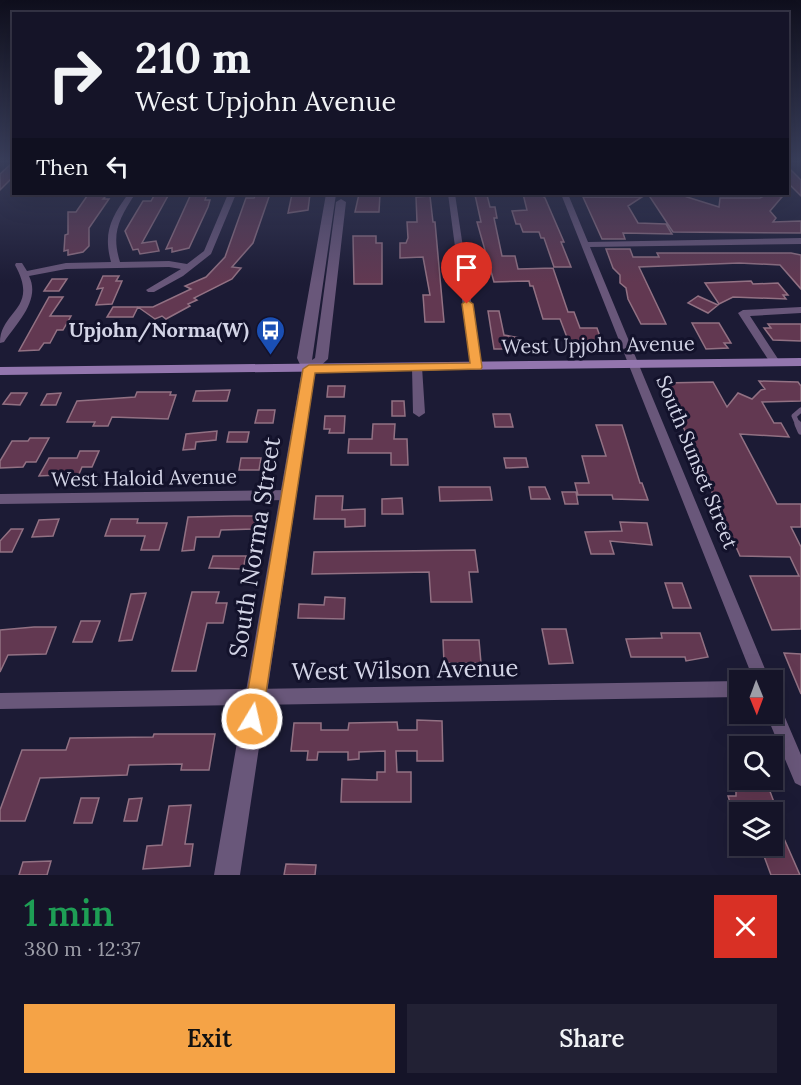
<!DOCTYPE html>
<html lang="en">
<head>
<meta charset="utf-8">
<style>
	body { margin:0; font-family:Lora,serif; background:#222134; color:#f1f3f6; height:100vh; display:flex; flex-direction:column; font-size:22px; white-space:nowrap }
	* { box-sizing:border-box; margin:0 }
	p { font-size:20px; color:#9d9ea8 }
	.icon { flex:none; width:33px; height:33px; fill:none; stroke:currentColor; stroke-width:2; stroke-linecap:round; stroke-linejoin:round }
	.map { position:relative; height:875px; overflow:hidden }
	.side { display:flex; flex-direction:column; background:#151428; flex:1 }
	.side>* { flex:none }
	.banner { position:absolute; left:12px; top:12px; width:777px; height:183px; border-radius:0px; box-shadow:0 6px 24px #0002,0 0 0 2px #343345; background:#151428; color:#f1f3f6; overflow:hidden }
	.needle { width:39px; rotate:179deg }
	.controls { position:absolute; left:729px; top:670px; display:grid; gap:12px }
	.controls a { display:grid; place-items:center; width:54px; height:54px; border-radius:0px; background:#151428; box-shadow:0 6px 24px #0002,0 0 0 2px #343345; font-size:30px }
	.pin { position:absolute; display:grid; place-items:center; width:51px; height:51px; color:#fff; margin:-62px -26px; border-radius:50% 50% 50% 0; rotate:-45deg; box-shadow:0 0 6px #0007 }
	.pin .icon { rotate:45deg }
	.me { position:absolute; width:66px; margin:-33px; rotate:9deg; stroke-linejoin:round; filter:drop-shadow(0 0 4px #0008) }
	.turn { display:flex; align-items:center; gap:21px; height:126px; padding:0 24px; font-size:27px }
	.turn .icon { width:78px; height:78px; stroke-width:2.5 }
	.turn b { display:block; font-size:42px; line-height:51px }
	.then { display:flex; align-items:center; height:57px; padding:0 24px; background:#0003; gap:12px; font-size:22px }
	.round { display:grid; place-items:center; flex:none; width:63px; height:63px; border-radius:0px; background:#222134 }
	.overview { display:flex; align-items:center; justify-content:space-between; height:102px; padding:0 24px }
	h1 { font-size:36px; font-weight:600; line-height:45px; color:#1e9e55 }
	.cta { display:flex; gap:12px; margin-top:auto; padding:12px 24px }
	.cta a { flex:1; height:69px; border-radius:0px; background:#f5a346; color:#111; font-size:24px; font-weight:600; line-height:69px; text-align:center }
	.cta a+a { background:#222134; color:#f1f3f6 }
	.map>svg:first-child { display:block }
</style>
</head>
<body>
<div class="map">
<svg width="801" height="875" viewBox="0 0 801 875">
	<rect width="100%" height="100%" fill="#1c1b35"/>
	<path fill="#623851" stroke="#927183" stroke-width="1.5" d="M14,161V176L0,190V174Z
		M788,167L801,180V196L788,183Z
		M155,194H169L142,243L156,241L159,251L140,254L138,249L133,250L125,231L143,201H151Z
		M191,194H207L205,200H210L208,207L189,248L172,252V248L166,249Z
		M256,194H270L253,243L232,267L241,268L232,279L194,298L197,300L188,304L190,306L166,319L162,316L155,319L138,307L133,317H107L113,307H153L191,289L185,286L206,277L225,257L246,198H254Z
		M292,194H310L308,210L288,213Z
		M359,194H380L379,212H355Z
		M523,194H540L545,198L564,242H561L571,267H554L544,238H541L539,232H523L520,224H516L512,211L527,210Z
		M648,194H692L687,197L719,207L720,198H760L768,194L782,197L770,211L776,218L773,222L801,221V233L673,232Z
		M475,195H487L490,207H495L497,218H494L502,256H515L518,269L553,268L568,312H574L580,328H597L602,342L568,340L560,319H543L533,286H530L529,281L494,282L477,222H481Z
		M87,196H106L103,199H109L89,228V246L83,252L68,255V250L64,251L65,235L68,234V212H76Z
		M430,196L433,222H435L444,322H425L423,295H430L423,257L400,258V243H406L408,238L407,222H417L416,197Z
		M583,197H642L628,206L638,223L666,224L672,234L623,233L625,239H602Z
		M353,236H376V243H382V284H354Z
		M606,249H630L633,257H659L657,253H791L801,255V289L780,265L739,263L639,267L666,324H641L628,299L626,288L620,283V275L613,268Z
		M103,276H119L116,281H122L112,304L96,305L103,288L97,289Z
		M52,279H67L59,291H44Z
		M751,281L753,284L778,283L788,295H783L786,299L733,297L719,304L705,283Z
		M698,296L718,305L708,313L688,303Z
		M49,297H63L50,316H71L63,330H57L50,343H44L39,350L19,351Z
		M488,311H499L504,335L520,338L522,349H494Z
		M692,323H719L731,343H724L728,348L706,349Z
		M768,324H801V341L773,340L764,328H771Z
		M759,381L798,382L801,386V401L762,402L774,423H781L789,437L740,434L777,504H801V527H791L801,547V629L772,630L750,576H799L790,557L740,556L664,383L713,382L727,407L738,393L752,399L761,390L765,389Z
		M328,386H345L344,397H327Z
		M230,390L227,401H193L196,391Z
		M137,392H171L170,395H176L168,419L112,417L108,426H93L95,422H67L77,401L135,397Z
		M11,393H27L20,405L3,404Z
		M61,393L56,405H41L47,394Z
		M392,401H404L405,416H392Z
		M258,410H275L273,423H255Z
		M493,414H510L513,427H495Z
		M325,416H345L344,433H329L330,429H324Z
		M373,424H395L394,439H407L408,465H391V453H348L349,439H372Z
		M596,425H622L640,483H642L648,500L613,499L612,495H578L575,483H589L582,456H606Z
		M217,431L216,440L196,442L195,449L183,450L186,434Z
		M229,432H249L247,442H227Z
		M30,438H49L36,462H26L23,467L0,468V461L12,441H28Z
		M80,451H99L92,467H82L79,474L39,476L49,458H77Z
		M241,458H261L259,470H239Z
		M504,458H526L528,467L506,468Z
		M439,487H490L492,500L440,501Z
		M529,487H545L550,499H531Z
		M562,492H576L578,504H565Z
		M316,496H343L342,510L365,509V526L345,527V519H314Z
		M402,498L403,514H382V499Z
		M234,516H256L254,529L221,530L219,537H196L194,550L182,551L188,517Z
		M59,519L53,536L32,537L39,520Z
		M111,519H138L137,523H167L159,550H141L145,536H105Z
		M620,522L647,523L652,545L610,541L614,554H591L585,532L622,531Z
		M11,529H23L12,552H0V541Z
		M475,550L478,572H469L472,602H431L429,572L312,574L314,552Z
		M213,556H246L243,569L209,568Z
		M665,583H682L691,608H673Z
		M192,592H219L216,603H227L223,623H207L196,671H172Z
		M146,593L132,640L119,641L131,594Z
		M325,597L345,598L344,619L298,618L299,604L324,605Z
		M81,621H100L92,642H73Z
		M34,627H56L46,654L8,655L0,672V630Z
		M542,629H566L573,663L549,664Z
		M661,633H700L708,657L686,661L685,657H631L626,639L662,638Z
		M443,640H479L481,663H444Z
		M784,653L801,654V694Z
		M417,720L442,721L443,761H417V751H396L397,772H411V802H341L342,779L377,780V772H385V751L359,752V759L348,760V752H318L317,760H307L308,751H291L294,723H321V730H348L349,723L397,722L398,730H417Z
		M154,734H215L209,770H181L182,764L129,765L127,775L40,778L25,821H0V810L22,750H66L70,738L153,737Z
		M739,780H764L768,786L778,813L782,834L800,875H771L761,848L772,847V813H742L741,808L732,809L728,796H736V789H742Z
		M81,798H99L92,823H74Z
		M142,798L137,821H124L129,799Z
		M191,805L185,844H193L190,866L143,869L147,846L162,845L169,806Z
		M51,861L47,875H19L23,862Z
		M286,864L316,865L315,875H284Z"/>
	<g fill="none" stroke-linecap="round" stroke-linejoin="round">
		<path stroke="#69577a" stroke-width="5" d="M798,425L794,416L801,410"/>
		<path stroke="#69577a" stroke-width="7" d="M798,424L801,431"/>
		<path fill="#69577a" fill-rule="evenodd" d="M128,194H135C119,219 111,233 120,262L169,261L187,264L204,251L228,194H236L211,254L183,276L154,292H148L146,290L181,269L169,267L66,269L29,276C41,300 17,323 4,342L0,343C0,310 40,310 15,265L16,263H22L27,271L66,263L111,262C103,232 111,218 128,194Z
			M448,194H455L481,367L476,370L471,367Z
			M561,194H568L588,242L801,238V244L590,247L770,681H754Z
			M801,307V313L750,316L780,362L779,364H771L738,313L743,310Z
			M417,364L422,367L425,413L419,417L413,413L412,367Z
			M289,490L294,491L296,495L294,499L289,500L0,504V494Z
			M740,681V697L0,709V693Z
			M772,699L778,701L801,755V786L795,783L766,714H772Z"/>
		<path fill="#69577a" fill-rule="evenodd" d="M326,194H336L312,360L315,358L336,202L341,199L346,202L328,359L315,371L240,875H214L302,369L297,358Z"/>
		<path fill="#9376ae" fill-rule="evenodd" d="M801,358V366L0,375V367Z"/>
	</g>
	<linearGradient id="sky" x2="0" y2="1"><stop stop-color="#0f0f1d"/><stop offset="0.57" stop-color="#3a3f5c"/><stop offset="1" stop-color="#3a3f5c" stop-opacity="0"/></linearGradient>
	<rect width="801" height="283" fill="url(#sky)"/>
	<path fill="#f5a346" stroke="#9f6a2e" stroke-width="1.5" d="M467,300L473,304L482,367L481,369L315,373L262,719L259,726L252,729L245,726L243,719L303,369L309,365L470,363L462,304Z"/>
	<defs>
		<symbol id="bus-pin" viewBox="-11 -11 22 30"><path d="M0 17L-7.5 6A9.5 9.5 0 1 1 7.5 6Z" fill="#1a4fb4" stroke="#13122b"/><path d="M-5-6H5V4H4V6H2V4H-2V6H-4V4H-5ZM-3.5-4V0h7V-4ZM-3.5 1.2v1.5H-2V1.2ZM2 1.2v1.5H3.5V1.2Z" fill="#fff"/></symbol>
	</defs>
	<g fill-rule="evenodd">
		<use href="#bus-pin" x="254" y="314" width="33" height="45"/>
	</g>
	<g text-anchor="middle" stroke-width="6" stroke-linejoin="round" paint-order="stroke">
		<g font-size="20" font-weight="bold" fill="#d3d4e6" stroke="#13122b" text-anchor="end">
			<text x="249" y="337">Upjohn/Norma(W)</text>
		</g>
		<g font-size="20" fill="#d3d4e6" stroke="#13122b">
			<text transform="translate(598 345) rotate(-1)" y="7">West Upjohn Avenue</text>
			<text transform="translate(697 462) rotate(68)" y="7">South Sunset Street</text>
			<text transform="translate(144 478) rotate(-1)" y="7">West Haloid Avenue</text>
		</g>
		<g font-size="24" fill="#d3d4e6" stroke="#13122b">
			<text transform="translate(255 547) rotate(-81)" y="8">South Norma Street</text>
			<text transform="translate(405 670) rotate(-1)" y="8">West Wilson Avenue</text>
		</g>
	</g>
</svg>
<div class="controls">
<a><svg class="needle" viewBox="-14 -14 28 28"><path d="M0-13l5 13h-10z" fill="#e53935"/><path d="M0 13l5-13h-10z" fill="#9d9ea8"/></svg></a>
<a><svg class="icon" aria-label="search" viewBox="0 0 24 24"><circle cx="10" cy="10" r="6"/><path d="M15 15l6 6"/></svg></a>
<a><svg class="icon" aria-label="layers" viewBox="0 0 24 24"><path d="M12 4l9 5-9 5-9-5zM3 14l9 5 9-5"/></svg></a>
</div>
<div class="pin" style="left:467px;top:304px;background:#d93025"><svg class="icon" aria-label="arrive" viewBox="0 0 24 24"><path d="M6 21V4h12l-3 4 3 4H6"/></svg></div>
<svg class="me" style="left:252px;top:719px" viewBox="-20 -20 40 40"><circle r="17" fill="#f5a346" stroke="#fff" stroke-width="3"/><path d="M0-11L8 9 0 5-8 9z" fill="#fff"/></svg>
<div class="banner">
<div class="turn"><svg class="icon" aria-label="right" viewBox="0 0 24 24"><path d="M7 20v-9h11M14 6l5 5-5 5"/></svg><div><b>210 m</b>West Upjohn Avenue</div></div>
<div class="then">Then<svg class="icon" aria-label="left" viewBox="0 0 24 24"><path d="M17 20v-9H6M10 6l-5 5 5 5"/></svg></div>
</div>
</div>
<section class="side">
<div class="overview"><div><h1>1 min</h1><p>380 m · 12:37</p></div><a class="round" style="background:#d93025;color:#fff"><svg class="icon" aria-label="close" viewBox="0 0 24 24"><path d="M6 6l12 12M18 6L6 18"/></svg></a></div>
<div class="cta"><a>Exit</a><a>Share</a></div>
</section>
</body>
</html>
